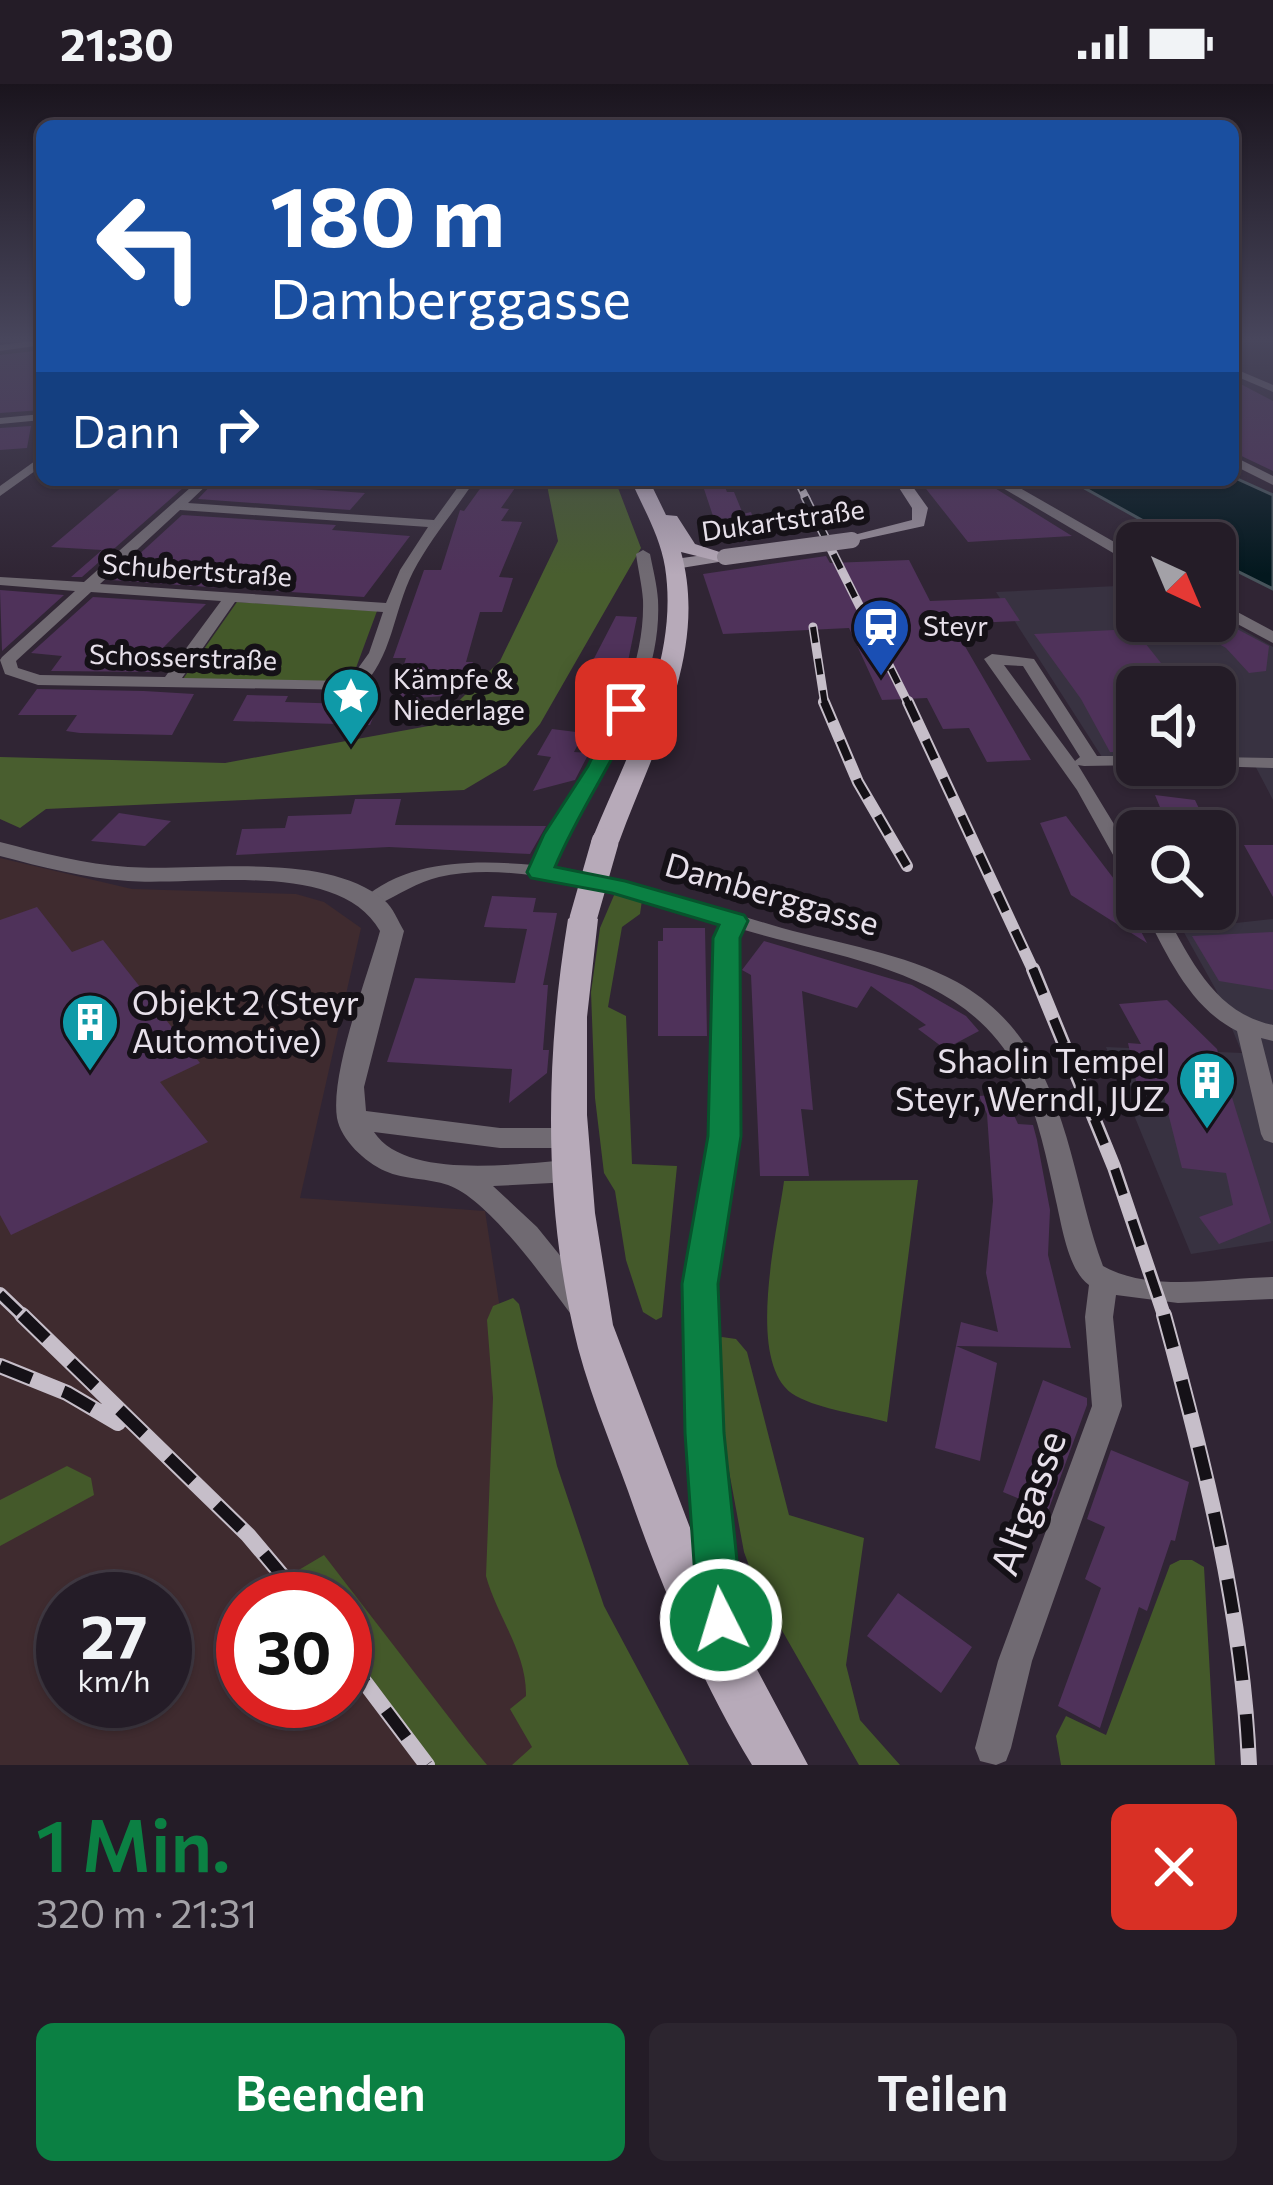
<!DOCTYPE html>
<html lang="de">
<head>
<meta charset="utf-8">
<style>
	body { margin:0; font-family:Commissioner,sans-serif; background:#2c252f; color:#f1f3f6; height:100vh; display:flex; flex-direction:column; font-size:45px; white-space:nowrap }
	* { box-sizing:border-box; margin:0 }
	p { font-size:39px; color:#a3a1a7 }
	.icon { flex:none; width:66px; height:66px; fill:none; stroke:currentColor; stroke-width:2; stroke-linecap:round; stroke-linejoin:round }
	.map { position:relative; height:1681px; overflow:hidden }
	.details { display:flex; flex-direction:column; background:#241c27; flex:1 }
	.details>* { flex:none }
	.guide { position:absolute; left:36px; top:36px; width:1203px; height:366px; border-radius:18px; box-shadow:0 3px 9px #0004,0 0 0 3px #413a44; background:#1a4fa0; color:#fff; overflow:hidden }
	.needle { width:78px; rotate:136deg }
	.controls { position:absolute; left:1116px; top:438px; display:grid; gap:24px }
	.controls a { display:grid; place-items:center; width:120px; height:120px; border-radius:18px; background:#241c27; box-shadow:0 3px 9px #0004,0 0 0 3px #413a44; font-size:60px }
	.speed { position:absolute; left:36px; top:1488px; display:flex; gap:24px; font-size:60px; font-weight:700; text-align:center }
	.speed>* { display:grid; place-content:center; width:156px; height:156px; border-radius:50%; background:#241c27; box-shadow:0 3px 9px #0004,0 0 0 3px #413a44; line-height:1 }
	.speed small { font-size:30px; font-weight:400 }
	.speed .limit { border:18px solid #d22; background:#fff; color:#111 }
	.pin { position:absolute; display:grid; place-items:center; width:102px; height:102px; color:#fff; margin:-51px; border-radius:24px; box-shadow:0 6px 18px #0006 }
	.me { position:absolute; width:132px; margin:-66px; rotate:355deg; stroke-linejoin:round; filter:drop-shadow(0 0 9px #0008) }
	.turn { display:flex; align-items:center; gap:42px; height:252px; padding:0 36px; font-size:54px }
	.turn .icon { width:156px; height:156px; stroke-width:2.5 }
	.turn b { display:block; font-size:84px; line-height:102px }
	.then { display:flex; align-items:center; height:114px; padding:0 36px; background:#0003; gap:24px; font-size:45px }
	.round { display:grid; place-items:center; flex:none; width:126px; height:126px; border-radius:18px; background:#2c252f }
	.headline { display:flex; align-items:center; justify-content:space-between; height:204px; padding:0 36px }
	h1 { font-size:72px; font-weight:600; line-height:90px; color:#0b8043 }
	.cta { display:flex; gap:24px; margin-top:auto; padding:24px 36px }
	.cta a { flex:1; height:138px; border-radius:18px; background:#0b8043; color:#fff; font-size:48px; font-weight:600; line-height:138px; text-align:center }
	.cta a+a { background:#2c252f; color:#f1f3f6 }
	.status { display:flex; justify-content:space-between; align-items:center; height:84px; padding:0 60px; background:#241c27; direction:ltr }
	.status svg { height:33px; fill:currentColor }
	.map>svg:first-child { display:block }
</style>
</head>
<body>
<div class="status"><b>21:30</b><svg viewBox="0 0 49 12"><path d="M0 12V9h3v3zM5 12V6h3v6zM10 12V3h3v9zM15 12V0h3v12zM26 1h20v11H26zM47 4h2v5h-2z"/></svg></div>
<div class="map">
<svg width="1273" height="1681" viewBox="0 0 1273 1681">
	<rect width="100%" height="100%" fill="#302534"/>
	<path fill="#383241" d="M1137,501V537H1215V530L1273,563V716L1251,674H1215V603H1137V673H1102L996,508Z
		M1273,835V1157L1191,1170L1106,963L1242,969L1216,906L1182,845Z"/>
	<path fill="#3f2b2f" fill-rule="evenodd" d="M0,774L132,805L296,810L324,818L361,844L300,1114L485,1127L570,1681H0ZM63,1515H165V1617H63ZM243,1515H345V1617H243Z"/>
	<path fill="#44592a" d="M237,518L377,527L350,600L183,595Z
		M615,809L642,816L640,830L622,843L608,923L626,932L632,1080L677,1082L662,1233L656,1236L643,1228L626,1176L615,1107L604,1089L595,1014L591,908L600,844Z
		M918,1096L887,1338C859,1330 822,1326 796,1312C743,1283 778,1146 784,1097Z
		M513,1214L519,1220L557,1382L604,1522L689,1681H512L532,1663L510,1625L526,1612C527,1568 497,1533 486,1492L493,1314L487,1236L493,1222Z
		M722,1253L736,1255L747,1268L789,1431L864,1454L846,1581L860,1636L900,1681H859L756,1501L744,1468L714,1306V1259Z
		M67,1382L91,1394L94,1411L0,1462V1416Z
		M324,1471L468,1658L487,1681H435L345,1558V1515H313L297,1487Z
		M1180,1476H1192L1204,1483L1215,1681H1061L1056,1652L1066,1632L1106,1651L1170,1481Z"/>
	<path fill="#495e2f" d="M546,396H615L641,464L540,640L506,681L464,706L46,725L20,744L0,735V673L225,679L434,641L500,577L558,457Z"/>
	<path fill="#03181e" stroke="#47545b" stroke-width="3" d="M1233,393L1273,411V505L1215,476V459H1183L1070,396Z"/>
	<path fill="#4f325a" d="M42,266V326L0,329V271Z
		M1233,296L1273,317V387L1233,368Z
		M31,342L27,364L0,366V344Z
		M130,396H192L82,493H71L102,466L51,463Z
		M216,396H256L250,401L365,409L350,426L198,415Z
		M701,396H722L727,408H734L743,430L751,428L760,455L740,458L733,434L714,435Z
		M919,396H982L1072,452L968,458Z
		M482,402L515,404L501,424L509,425L501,437L522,438L499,493L513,494L502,528H480L466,578H473L456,611L392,616L406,574H393L424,486H441L460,426L464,427Z
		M182,431L336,441L332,446L410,452L364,513L276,507L285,496L233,492L222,504L111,496Z
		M826,472L830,479L909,476L930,517L1005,514L1020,537L952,540L1031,676L987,678L969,644L943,645L927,614L882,616L849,544L723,550L703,490Z
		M0,506L64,511L2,567Z
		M93,513L206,520L160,567L174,568L159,588L51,587L62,572L31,569Z
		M616,532L637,533L625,592L587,588Z
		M1179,537H1222L1269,562L1266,587L1249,589L1226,564Z
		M1134,545L1180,603H1137V668H1110L1081,615L1034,550Z
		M37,605L144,607L194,610L172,651L80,649L66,647L77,631H18Z
		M247,611L288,612L285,618L378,621L370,641L233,637Z
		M552,645L584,649L574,668L589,669L575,696L533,707L551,673L537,671Z
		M1155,711L1195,716L1204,735L1192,744L1166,738Z
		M355,715H401L395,741L546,742L530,770L389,763L236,771L242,745L285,744L288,732L351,730Z
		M119,729L171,737L145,762L91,757Z
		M1066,732L1114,795L1147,859L1071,811L1040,739Z
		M1244,761H1273V813Z
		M492,812L536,814L533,828L557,829L543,901H548L543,966H549L547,989L509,1019L512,985L387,978L415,894L515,899L527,845L484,843Z
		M37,823L72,868L103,856L200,979L160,998L208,1058L11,1151L0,1131V836Z
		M663,844H705L707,952H658V857H663Z
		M1273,848V906L1219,897L1192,852Z
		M764,857L912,901L966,932L979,947L945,965L918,945L926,941L871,902L857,924L802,907L813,1026L801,1025L809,1092H760L751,891L742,886Z
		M1167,916L1217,965L1271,1139L1219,1160L1199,1133L1233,1121L1226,1089L1182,1084L1163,1009L1138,1006L1128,959L1141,960L1119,920Z
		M1004,1010L1018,1040L1033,1041L1037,1056L1050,1126L1048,1171L1071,1264L956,1262L961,1238L998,1248L986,1189L993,1117L987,1030L979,1012Z
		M956,1262L997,1279L980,1377L935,1364Z
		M1043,1296L1087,1314V1321L1048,1427L1003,1408Z
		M1111,1366L1189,1398L1175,1457L1171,1456L1147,1527L1139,1523L1100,1644L1058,1622L1101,1504L1085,1495L1105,1443L1087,1435Z
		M898,1509L972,1563L941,1609L867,1552Z"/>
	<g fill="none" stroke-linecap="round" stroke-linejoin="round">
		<path fill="#706a72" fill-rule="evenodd" d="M42,256V261L0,267V261Z
			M1233,284L1273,301V308L1233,291Z
			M42,330V336L0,340V334Z
			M42,372V382L0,412V402Z
			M1233,372L1273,392V401L1233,381Z
			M199,396H212L188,419L434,436L463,396H475C454,428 431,454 413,488C393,527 393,574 359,606L38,601L5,590L0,576L2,573L75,507L0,501V493L84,498ZM180,426L428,443L400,486L386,519L100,500ZM91,508L221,517L165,593L40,591L18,584L16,577ZM235,518L383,528L369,569L349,597L182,594Z
			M643,466L650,470C653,485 657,501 658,516C663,614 591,699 552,784C631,795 706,822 782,844C841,860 903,869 957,898C984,913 1007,934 1024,959C1070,1024 1076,1109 1103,1182C1151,1209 1220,1194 1273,1193V1215L1178,1219L1116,1211L1113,1233L1122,1322L1032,1577L1011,1664L1006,1677L996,1681L980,1677L975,1664L998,1577L1092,1322L1085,1233L1089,1201C1068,1186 1062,1142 1056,1117C1047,1076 1038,1033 1021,994C970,885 843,876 741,845L738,854L736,1052L719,1148L713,1247L738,1540L733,1552L721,1557L709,1552L704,1540L685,1247L693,1148L712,1052L716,854L723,839C642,815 522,774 439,793C418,798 398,811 379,820L372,822L362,816C407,775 477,776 534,781C574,697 646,614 643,516C642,501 638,485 636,470Z
			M992,570L1034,575L1097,672H1137V681H1143L1084,682L1078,681L1137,778V802L1127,796L1077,706L984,575ZM1004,581L1023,582L1080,673L1075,677L1078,681Z
			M1215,673L1273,674V684L1209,682L1215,681Z
			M1143,825H1163C1190,874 1214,929 1273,941V957L1261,954L1273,1001V1059L1264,1056L1261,1050L1237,947C1189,923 1167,870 1143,825Z"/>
		<path fill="#706a72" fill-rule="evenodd" d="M989,396H1006L1137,471V483Z
			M1215,516L1273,547V559L1215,528Z
			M0,758C42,769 85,780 128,783C201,788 324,766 384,816C393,823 398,837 404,847L364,1003L366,1027L500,1044H570L580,1047L584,1054L580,1061L570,1064H500L374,1048C406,1097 520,1079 571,1076L581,1079L586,1087L581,1095L571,1098L493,1102L537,1143L596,1216L601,1225L596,1234L585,1238L574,1234C546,1198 490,1116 448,1101C428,1094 405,1096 385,1087C365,1078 341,1056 337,1034C330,989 367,894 380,847C339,775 200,802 128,797C85,794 42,783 0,772Z"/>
		<path fill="#988e9a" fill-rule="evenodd" d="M894,396H908L928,424L924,442L846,459V453L912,436V424Z
			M725,468L733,473L731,476L675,485L667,480L675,475Z"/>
		<path fill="#b7aab9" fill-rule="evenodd" d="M631,396H649L666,431L677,432L695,460L735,473L725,479L681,468C709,568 652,667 619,758L605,766L591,758C626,671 680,579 665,483C660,452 643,424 631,396Z
			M583,826L598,835L587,933V1031L595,1129L613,1241L711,1499L808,1681H752C700,1595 661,1502 628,1407C609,1354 585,1299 573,1243C543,1111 546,968 568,835Z"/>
		<defs>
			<path id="rail-far4" d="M797,396L807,416"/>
			<path id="rail-far3" d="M805,413L909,621
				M813,543L825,621"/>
			<path id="rail-far2" d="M824,618L858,698L907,782
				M908,618L1034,888"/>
			<path id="rail-far1" d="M1033,885L1114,1083L1165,1234
				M0,1210L25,1234"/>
			<path id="rail" d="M22,1231L248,1451L302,1515
				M1164,1231C1204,1377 1243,1529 1249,1681
				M0,1282L67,1309L118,1339
				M345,1572L427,1681"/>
		</defs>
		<use href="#rail-far4" stroke="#c6bec9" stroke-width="8"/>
		<use href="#rail-far3" stroke="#c6bec9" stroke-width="9"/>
		<use href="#rail-far2" stroke="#c6bec9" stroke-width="12"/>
		<use href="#rail-far1" stroke="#c6bec9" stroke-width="14"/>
		<use href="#rail" stroke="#c6bec9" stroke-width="16"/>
		<use href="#rail-far4" stroke="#151117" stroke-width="4.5" stroke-dasharray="12" stroke-linecap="butt"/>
		<use href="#rail-far3" stroke="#151117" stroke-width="6" stroke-dasharray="16" stroke-linecap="butt"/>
		<use href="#rail-far2" stroke="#151117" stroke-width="8" stroke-dasharray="21" stroke-linecap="butt"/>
		<use href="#rail-far1" stroke="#151117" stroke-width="9" stroke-dasharray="27" stroke-linecap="butt"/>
		<use href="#rail" stroke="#151117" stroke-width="12" stroke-dasharray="34" stroke-linecap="butt"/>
		<path stroke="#988e9a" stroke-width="16" d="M725,473L852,456"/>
		<path stroke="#b7aab9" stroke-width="27" d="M583,835L605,758"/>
	</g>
	<linearGradient id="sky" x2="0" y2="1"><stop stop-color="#1a141d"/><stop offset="0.52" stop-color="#48465c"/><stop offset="1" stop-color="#48465c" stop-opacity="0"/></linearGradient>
	<rect width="1273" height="491" fill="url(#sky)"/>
	<path fill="#0b8043" stroke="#07532c" stroke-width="3" d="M626,618L637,625C613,679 578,728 555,783L625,797L744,831L748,837L740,854L741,1052L718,1200L724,1349L743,1536L736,1551L721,1558L705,1551L698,1536L685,1349L682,1200L708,1052L713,854L719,841L612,809L531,794L527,788L544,750L588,682L615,625Z"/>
	<defs>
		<symbol id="station-pin" viewBox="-11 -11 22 30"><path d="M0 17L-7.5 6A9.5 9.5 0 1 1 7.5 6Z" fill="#1a4fb4" stroke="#151117"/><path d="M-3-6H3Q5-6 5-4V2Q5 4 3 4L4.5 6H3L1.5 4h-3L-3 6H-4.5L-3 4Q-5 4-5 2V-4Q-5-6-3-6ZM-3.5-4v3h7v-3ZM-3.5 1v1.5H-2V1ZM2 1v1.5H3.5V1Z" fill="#fff"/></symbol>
		<symbol id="sight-pin" viewBox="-11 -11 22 30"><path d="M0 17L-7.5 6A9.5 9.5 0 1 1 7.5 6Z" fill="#0f9aa8" stroke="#151117"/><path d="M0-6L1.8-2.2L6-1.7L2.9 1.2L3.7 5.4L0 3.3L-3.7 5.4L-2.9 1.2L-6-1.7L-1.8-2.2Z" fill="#fff"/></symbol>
		<symbol id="building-pin" viewBox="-11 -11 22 30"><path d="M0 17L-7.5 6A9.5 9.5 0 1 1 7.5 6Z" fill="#0f9aa8" stroke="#151117"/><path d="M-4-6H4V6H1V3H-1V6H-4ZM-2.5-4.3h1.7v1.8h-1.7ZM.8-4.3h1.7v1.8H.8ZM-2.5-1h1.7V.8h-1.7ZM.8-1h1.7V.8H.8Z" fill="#fff"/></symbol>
	</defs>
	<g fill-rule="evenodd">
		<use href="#station-pin" x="848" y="510" width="66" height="90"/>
		<use href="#sight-pin" x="318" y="579" width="66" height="90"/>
		<use href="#building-pin" x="57" y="905" width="66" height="90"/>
		<use href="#building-pin" x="1174" y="963" width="66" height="90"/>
	</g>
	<g text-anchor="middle" stroke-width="12" stroke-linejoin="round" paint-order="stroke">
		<g font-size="27" fill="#e7e0ea" stroke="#151117">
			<text transform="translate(783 437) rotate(-8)" y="9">Dukartstraße</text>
			<text transform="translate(197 487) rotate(4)" y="9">Schubertstraße</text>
			<text transform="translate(183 574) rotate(2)" y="9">Schosserstraße</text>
		</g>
		<g font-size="27" fill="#e7e0ea" stroke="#151117" text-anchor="start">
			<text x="923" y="552">Steyr</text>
			<text x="393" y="605">Kämpfe &amp;<tspan x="393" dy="31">Niederlage</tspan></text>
		</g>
		<g font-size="33" fill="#e7e0ea" stroke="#151117">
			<text transform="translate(772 810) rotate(16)" y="12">Damberggasse</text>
		</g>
		<g font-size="33" fill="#e7e0ea" stroke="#151117" text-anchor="start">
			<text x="132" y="931">Objekt 2 (Steyr<tspan x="132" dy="38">Automotive)</tspan></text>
			<text x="1165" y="989" text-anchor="end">Shaolin Tempel<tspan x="1165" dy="38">Steyr, Werndl, JUZ</tspan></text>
		</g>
		<g font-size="39" fill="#e7e0ea" stroke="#151117">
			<text transform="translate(1028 1419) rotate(-70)" y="14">Altgasse</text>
		</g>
	</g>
</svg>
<div class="controls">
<a><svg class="needle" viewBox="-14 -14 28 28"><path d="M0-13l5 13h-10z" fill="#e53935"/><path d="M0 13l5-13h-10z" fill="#a3a1a7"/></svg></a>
<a><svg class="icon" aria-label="sound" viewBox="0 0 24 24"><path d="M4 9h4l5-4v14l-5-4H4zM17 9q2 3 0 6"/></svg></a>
<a><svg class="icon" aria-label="search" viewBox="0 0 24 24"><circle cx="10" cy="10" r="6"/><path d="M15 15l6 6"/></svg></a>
</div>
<div class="speed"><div>27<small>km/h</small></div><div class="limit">30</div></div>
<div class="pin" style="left:626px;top:625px;background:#d93025"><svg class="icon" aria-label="arrive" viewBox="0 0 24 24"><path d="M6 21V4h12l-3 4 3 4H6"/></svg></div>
<svg class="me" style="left:721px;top:1536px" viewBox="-20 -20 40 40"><circle r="17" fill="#0b8043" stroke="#fff" stroke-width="3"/><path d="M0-11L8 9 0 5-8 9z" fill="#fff"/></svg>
<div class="guide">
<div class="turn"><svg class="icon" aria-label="left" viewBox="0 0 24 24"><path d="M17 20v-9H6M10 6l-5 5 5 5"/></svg><div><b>180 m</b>Damberggasse</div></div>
<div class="then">Dann<svg class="icon" aria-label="right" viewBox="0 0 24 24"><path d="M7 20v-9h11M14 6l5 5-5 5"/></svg></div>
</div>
</div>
<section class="details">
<div class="headline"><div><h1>1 Min.</h1><p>320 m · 21:31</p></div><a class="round" style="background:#d93025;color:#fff"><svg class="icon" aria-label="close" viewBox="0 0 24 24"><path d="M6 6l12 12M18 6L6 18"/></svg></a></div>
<div class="cta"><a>Beenden</a><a>Teilen</a></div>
</section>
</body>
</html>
